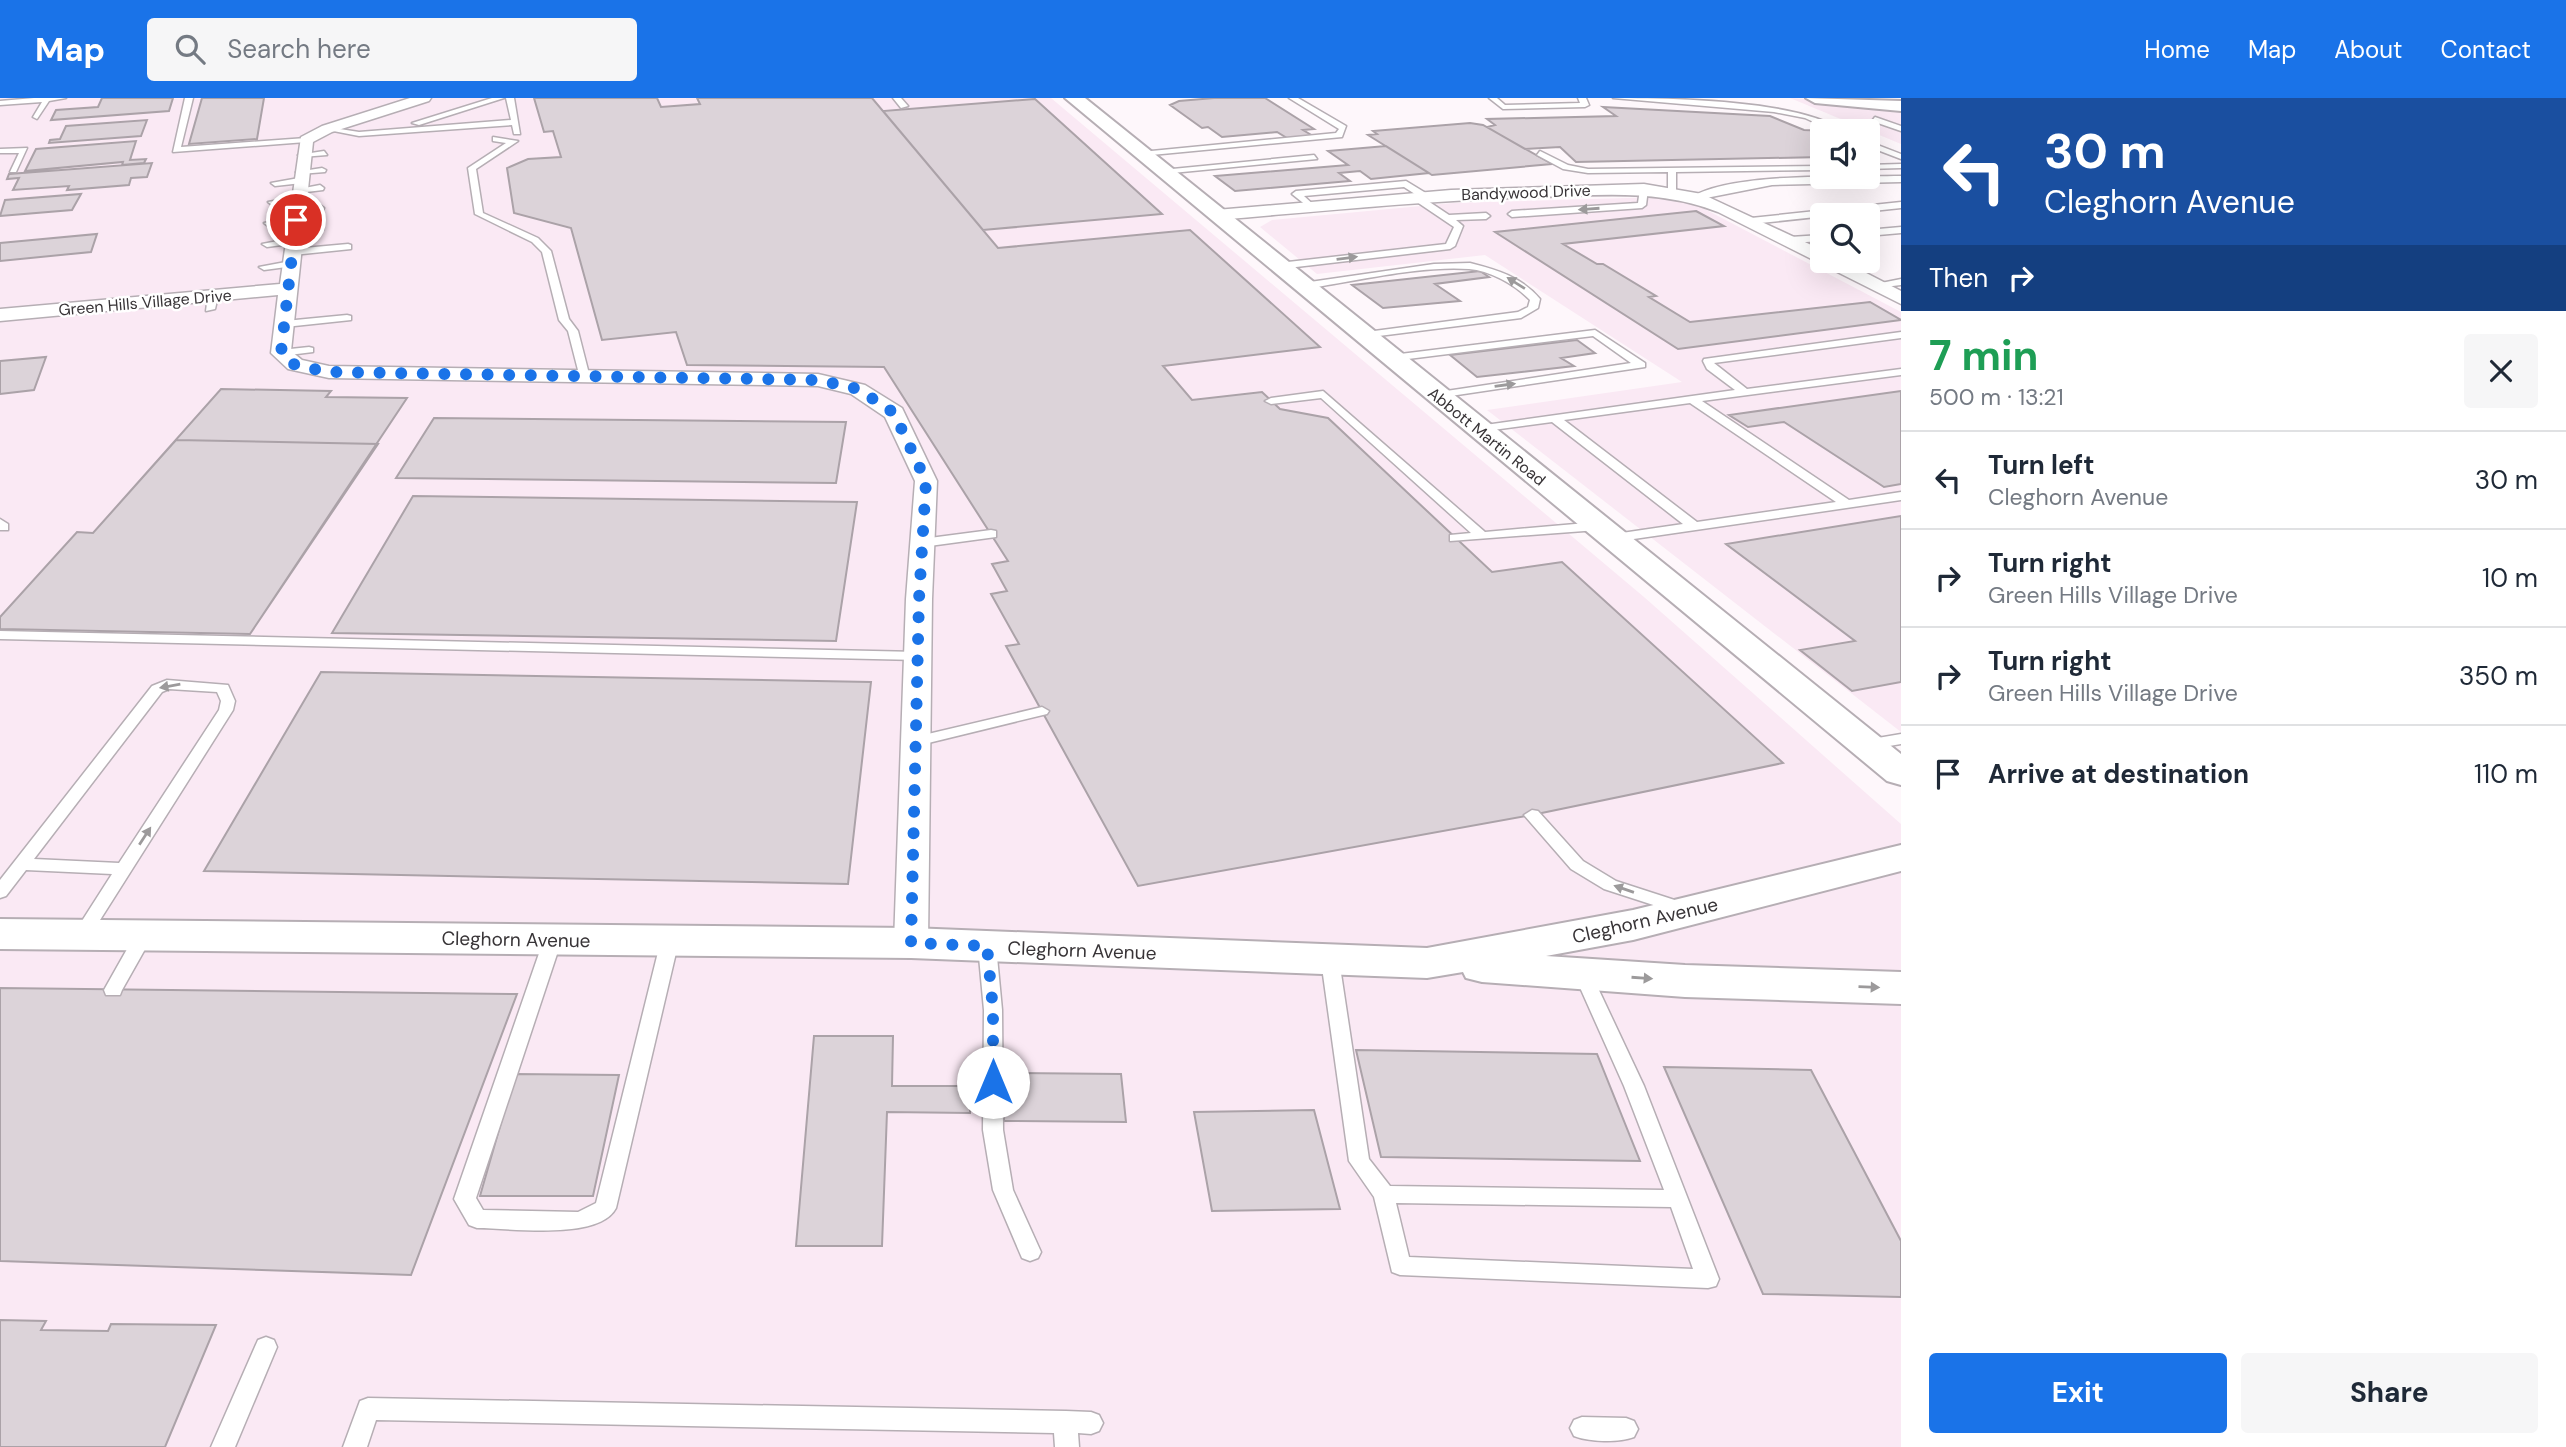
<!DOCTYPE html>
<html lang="en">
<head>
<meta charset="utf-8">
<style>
	body { margin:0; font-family:"DM Sans",sans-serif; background:#f6f6f7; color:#1f2937; height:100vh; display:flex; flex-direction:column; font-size:26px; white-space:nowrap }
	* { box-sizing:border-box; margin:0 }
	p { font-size:23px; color:#747a83 }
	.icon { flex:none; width:38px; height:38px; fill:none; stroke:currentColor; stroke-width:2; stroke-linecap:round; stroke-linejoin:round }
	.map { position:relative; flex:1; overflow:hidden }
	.panel { display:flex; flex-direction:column; background:#fff; width:665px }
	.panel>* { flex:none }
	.top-card { background:#1a4fa0; color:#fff; overflow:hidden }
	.fabs { position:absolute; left:1810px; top:21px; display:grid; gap:14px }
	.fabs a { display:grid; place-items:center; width:70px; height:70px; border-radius:7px; background:#fff; box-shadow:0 7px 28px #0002; font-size:35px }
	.pin { position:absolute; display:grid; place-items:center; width:60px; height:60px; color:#fff; margin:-30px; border:4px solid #fff; border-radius:50%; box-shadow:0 2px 7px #0007 }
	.me { position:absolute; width:77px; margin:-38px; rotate:0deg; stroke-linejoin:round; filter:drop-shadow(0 0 5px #0008) }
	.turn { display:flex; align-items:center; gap:24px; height:147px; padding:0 28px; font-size:32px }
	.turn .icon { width:91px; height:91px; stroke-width:2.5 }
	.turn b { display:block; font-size:49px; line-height:60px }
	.then { display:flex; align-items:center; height:66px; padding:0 28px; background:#0003; gap:14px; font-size:26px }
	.round { display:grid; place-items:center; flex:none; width:74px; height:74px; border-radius:7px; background:#f6f6f7 }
	.head { display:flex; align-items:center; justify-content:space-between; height:119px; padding:0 28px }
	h1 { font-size:42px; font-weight:700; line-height:52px; color:#1e9e55 }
	.cta { display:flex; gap:14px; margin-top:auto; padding:14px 28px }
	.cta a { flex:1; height:80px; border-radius:7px; background:#1a73e8; color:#fff; font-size:28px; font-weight:700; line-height:80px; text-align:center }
	.cta a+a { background:#f6f6f7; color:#1f2937 }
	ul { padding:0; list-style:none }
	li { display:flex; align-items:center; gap:21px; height:98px; padding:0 28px; border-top:2px solid #e0e1e3 }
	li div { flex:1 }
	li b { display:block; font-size:26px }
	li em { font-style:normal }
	header { display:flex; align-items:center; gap:42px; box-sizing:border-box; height:98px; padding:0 35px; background:#1a73e8; color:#fff }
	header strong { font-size:33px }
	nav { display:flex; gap:38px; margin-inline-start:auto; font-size:24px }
	.search { width:490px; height:63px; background:#f6f6f7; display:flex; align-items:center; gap:18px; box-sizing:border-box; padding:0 24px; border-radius:7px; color:#747a83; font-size:26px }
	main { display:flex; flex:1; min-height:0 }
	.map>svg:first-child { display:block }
</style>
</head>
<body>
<header>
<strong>Map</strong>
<div class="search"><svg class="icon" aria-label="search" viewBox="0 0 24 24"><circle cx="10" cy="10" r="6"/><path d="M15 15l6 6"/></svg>Search here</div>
<nav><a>Home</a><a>Map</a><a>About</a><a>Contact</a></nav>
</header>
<main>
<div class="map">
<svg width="1901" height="1349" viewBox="0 0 1901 1349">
	<rect width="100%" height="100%" fill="#fef7fb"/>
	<path fill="#fae9f4" d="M0,0H1051L1644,499L1901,726V1349H0Z
		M1790,0L1901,7V46Z
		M1661,99L1697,107L1901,214V634L1487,312L1682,284L1485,157L1317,176L1260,129L1272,122L1453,105Z"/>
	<path fill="#dcd3d9" stroke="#aba2a8" stroke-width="2" d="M102,0H173L169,13L51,22L56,12L98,9Z
		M202,0H264L257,41L189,46Z
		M534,0H657L661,9L700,6L697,0H872L998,150L1190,132L1320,249L1163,268L1192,302L1262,294L1280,311L1328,320L1492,474L1562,464L1783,665L1532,717L1138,788L1006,548L1019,546L991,496L1007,493L992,466L1008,463L884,269L687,267L676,234L602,242L571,130L514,115L507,70L528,61L561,59L553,33L544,34Z
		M1214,0H1265L1314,31L1303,32L1313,38L1287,40L1277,34L1222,39L1208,29L1202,30L1170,7L1179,3Z
		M1035,1L1162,116L983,132L883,13Z
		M1603,9L1770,18L1804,32L1828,33H1822V39H1819L1822,40V59L1576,64L1560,49L1525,51L1487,29L1495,27L1487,21L1616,18Z
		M147,22L141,38L49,45L50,42L60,41L66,28Z
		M1470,25L1483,27L1552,66L1432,77L1368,37L1377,36L1373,33Z
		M136,43L130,62L146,61L144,65L122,67L123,64L25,73L36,51Z
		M1386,48L1429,75L1371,81L1360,73L1339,75L1350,83L1235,93L1215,78L1348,67L1328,53Z
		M152,65L147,79L131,80L129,87L67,92L69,88L13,92L19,80L7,81L9,76Z
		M81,96L72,112L0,118L5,102Z
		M1696,113L1724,128L1563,146L1597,166H1603L1656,198L1649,199L1690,224L1870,204L1901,222L1678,251L1495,134Z
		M97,136L91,154L0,163V145Z
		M1480,173L1489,179L1435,186L1460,203L1383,210L1352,187Z
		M1577,242L1595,255L1561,260L1574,268L1477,279L1450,257Z
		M46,259L34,292L0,296V263Z
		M221,291L331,293L326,299L407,300L250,536L0,531V519L77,434L93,435Z
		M1901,293V386L1884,389L1784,324L1748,329L1729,317Z
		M434,320L846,324L836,385L396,380Z
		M176,342L378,346L250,536L0,531V519L77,434L93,435Z
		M413,398L857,404L836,543L332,535Z
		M1901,418V584L1852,593L1800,552L1855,543L1726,446Z
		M321,574L871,584L848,786L204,773Z
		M0,890L517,896L411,1177L0,1163Z
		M814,938H893L892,988H970V1015L887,1014L882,1148H796Z
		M1356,952L1597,956L1640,1063L1381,1059Z
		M1664,969L1811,972L1901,1143V1199L1763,1196Z
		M1002,975L1121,976L1126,1024L1004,1023Z
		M515,976L619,977L593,1098H480Z
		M1314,1012L1340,1111L1212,1113L1194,1014Z
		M0,1222L46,1223L41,1232L108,1233L111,1226L216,1227L165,1349H0Z"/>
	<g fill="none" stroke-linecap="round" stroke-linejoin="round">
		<defs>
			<path id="lane" d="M34,0H66L49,3L37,21L33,19L42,4L0,7V3Z
				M185,0H193L181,49L306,40L310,42L306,44L173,54Z
				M492,0H504L419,27L412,25Z
				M506,0H514L520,36H514L512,27L359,38L323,31L327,29L359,34L511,22Z
				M893,0H901L908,8L901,10Z
				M1289,0H1298L1346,28L1342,39L1141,58L1137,56L1141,54L1336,35L1339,31Z
				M1489,0H1497L1505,7L1580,5L1578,0H1586L1589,7L1585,9L1503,11Z
				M1613,0C1669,0 1800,2 1843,33H1833L1805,20L1774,14Z
				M1875,19L1901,28V33L1872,23Z
				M493,39L518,43L476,71L483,115L538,140L551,153L569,221L578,233L589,276L588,278L579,276L568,233L559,222L542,154L532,144L475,116L468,70L506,45L493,43Z
				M1867,43L1901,56V61L1867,48Z
				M27,50L16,74H10L19,55H0V51Z
				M324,53L327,57L302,59L298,57Z
				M1540,53L1568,67L1588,71L1822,68V72L1676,74V94L1672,97L1668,94V74L1588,75L1563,71L1537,57Z
				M1314,57L1317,61L1162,76L1158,74L1162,72Z
				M1901,66V70L1867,71V67Z
				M322,70L326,72L325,74L300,76L296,74Z
				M1901,78V84L1772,87L1696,102L1692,99C1732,74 1851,79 1901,78Z
				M299,80L302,81V85L275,88L271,85Z
				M1406,83L1429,97V101H1425L1449,117L1486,115L1490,118L1486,121L1456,122L1463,128L1455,148L1450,151L1279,171L1274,168L1279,165L1446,146L1454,129L1414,102V98H1418L1404,89L1304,98L1316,109L1312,112L1292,96L1296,93Z
				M320,87L324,90L323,92L298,95L294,92Z
				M1644,88L1648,91L1646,107L1642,110L1512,119L1508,116L1512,113L1638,105L1640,91Z
				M297,99L300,100V104L272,107L268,104Z
				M1901,104V110L1751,126L1747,123L1751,120Z
				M320,107L324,110L323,112L296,115L292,112Z
				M296,119L300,122L299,124L268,128L264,125Z
				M320,127L323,128V132L295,135L290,132Z
				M1901,129V135L1867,138V132Z
				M1822,137V143L1790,145L1785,142L1790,139Z
				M294,140L299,143L297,145L267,149L262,146Z
				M348,146L351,147V151L293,157L288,154L293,151Z
				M291,163L294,164V168L264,172L259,169Z
				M1852,163H1866L1842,172L1837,169Z
				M1470,165C1497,172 1522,179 1540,201L1538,210L1521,220L1363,240L1358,237L1359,235L1518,214L1528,209L1530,202C1514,186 1491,173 1469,171C1421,167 1352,184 1303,191L1298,188L1303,185L1434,166Z
				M1901,181V187L1876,190L1871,187Z
				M213,195L218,198L215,211L206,213L208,198Z
				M347,217L351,218V222L285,229L280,226L285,223Z
				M1595,232L1645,265V269L1437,300L1433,299V295L1631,265L1593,238L1392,263L1387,260L1392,257Z
				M1901,234V240L1714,265L1747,291L1901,271V277L1702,303L1849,402L1901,394V402L1613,444L1607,440L1608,437L1683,426L1552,324L1478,334L1472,331L1478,328L1735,292L1707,271L1703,263L1704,261ZM1690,305L1836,404L1697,424L1564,322Z
				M309,249L313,250V254L281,258L276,255L281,252Z
				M1323,293L1485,434L1598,424L1604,428L1598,432L1450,443V437L1471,435L1321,300L1271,306L1265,303L1271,300Z
				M0,421L8,426V432H0Z
				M991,432L996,433V439L922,449L916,445L922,441Z
				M0,533L918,554L925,558L918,562L0,541Z
				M167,582L228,587L235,603L233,612L88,841H76L73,837L112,776L26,772L6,798L0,800V782L152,588ZM169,591L217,594L221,603L219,612L119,765L34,761L162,594Z
				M1042,609L1049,613L1047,616L916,648L908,643L911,640Z
				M1901,636V646L1866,652L1858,647L1866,642Z
				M1532,712L1538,713L1583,763L1616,783L1690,807L1693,811L1690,815H1678L1604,791L1571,771L1524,717Z
				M144,831L150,833L153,837L122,892L120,897H106L104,892L135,837L138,833Z
				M553,835L559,837L562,841L476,1100L483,1112L578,1114L596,1105L661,842L664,838H676L679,842L616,1110C599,1143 510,1130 477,1130L469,1127L454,1101L544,841L547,837Z
				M987,842L993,844L996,848L1002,912L1003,1032L1013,1092L1041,1154L1038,1160L1030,1163L1022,1160L993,1092L983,1032L984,912L978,848L981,844Z
				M1330,856L1336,858L1339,862L1369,1061L1390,1088L1664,1092L1624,988L1574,876L1577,871H1589L1644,988L1719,1181L1716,1188L1708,1190L1400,1177L1392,1174L1374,1099L1349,1063L1321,862L1324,858ZM1396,1105L1671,1109L1693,1171L1409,1159Z
				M266,1239L274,1242L277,1249L235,1349H211L258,1242Z
				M368,1300L1066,1313L1091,1314L1099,1317L1103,1325L1099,1333L1091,1336L1078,1335L1079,1349H1055L1054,1335L376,1322L367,1349H343L360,1303Z
				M1582,1319L1626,1320L1634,1323L1638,1331L1634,1339C1618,1345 1590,1344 1574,1338L1570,1330L1574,1322Z"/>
			<path id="street" d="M410,0H431L429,3L332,34L313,44L291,253L302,262L329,268L818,276L865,287L902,310L937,383L932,501L928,845L923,853L911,857L899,853L894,845L906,501L915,383L885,319L851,296L818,288L329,280L288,271L271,255L278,197L0,223V211L280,186L301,39L322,28Z
				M1644,86L1702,96L1822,152V163H1843L1901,193V206L1718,114C1660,91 1601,97 1540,99C1431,102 1324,113 1216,122L1208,117L1216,112L1451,92Z"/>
			<path id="secondary" d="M1065,0H1085L1901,656V687L1887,683Z
				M1901,747V773L1633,842L1546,858L1685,867L1901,874V906L1685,899L1482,884L1466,880L1463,874L1427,880L911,860L0,851V821L911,830L1427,850L1633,812Z"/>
			<path id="primary" d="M1806,0L1901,3V13L1815,5Z"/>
		</defs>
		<use href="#lane" stroke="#b6aeb4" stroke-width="3"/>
		<use href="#street" stroke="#b6aeb4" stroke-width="3"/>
		<use href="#secondary" stroke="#b6aeb4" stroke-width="4"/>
		<use href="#primary" stroke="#b6aeb4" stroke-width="4"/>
		<use href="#lane" fill="#fff" fill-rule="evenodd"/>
		<use href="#street" fill="#fff" fill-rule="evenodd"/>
		<use href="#secondary" fill="#fff" fill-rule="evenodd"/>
		<use href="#primary" fill="#fff" fill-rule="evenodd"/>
	</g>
	<defs><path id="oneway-solid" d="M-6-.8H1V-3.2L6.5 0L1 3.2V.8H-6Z" transform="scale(1.75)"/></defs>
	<g fill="#9c9a9b">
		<use href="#oneway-solid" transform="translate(1589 111) rotate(176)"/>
		<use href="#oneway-solid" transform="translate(1347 160) rotate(-7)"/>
		<use href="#oneway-solid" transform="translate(1516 185) rotate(-148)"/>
		<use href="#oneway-solid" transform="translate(1505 287) rotate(-8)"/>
		<use href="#oneway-solid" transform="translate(170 588) rotate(170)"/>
		<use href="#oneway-solid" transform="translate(145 738) rotate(-57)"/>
		<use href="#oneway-solid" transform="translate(1624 791) rotate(-161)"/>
		<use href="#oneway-solid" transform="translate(1642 880) rotate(4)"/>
		<use href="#oneway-solid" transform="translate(1869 889) rotate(2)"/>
	</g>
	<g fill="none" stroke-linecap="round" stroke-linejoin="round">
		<path stroke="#1a73e8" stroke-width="12" stroke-dasharray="0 21.6" d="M296,122L281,255L295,267L329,274L818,282L858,291L894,315L926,383L919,501L911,845L987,848L993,912V984"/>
	</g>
	<g text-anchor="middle" stroke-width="5" stroke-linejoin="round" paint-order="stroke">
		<g font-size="16" fill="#383437" stroke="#fff">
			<text transform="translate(1526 94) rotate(-2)" y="6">Bandywood Drive</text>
			<text transform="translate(145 204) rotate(-5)" y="6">Green Hills Village Drive</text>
			<text transform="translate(1487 338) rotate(39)" y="6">Abbott Martin Road</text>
		</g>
		<g font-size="19" fill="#383437" stroke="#fff">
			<text transform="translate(1645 822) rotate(-13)" y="7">Cleghorn Avenue</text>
			<text transform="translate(516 841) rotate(1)" y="7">Cleghorn Avenue</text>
			<text transform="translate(1082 852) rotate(2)" y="7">Cleghorn Avenue</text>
		</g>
	</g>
</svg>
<div class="fabs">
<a><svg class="icon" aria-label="sound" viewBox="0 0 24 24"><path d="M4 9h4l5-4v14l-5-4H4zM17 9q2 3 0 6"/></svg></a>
<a><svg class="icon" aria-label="search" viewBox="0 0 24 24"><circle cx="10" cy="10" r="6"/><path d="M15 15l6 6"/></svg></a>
</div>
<div class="pin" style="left:296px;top:122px;background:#d93025"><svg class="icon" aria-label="arrive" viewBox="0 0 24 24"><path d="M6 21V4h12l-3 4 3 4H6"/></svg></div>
<svg class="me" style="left:993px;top:984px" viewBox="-20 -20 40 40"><circle r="19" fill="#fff"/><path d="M0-13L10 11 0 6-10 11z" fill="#1a73e8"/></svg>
</div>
<section class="panel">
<div class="top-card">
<div class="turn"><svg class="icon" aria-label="left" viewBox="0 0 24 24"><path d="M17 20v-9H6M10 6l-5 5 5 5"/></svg><div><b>30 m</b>Cleghorn Avenue</div></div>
<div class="then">Then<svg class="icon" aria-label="right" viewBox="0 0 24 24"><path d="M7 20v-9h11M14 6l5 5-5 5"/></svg></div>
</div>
<div class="head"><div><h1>7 min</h1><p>500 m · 13:21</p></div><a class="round"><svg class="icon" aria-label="close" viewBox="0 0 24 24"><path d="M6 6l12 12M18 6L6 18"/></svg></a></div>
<ul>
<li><svg class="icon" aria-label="left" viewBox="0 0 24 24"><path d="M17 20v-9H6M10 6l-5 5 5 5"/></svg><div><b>Turn left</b><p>Cleghorn Avenue</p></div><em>30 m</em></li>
<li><svg class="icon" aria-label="right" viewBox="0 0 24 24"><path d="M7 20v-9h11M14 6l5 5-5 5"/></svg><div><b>Turn right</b><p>Green Hills Village Drive</p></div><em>10 m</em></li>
<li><svg class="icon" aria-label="right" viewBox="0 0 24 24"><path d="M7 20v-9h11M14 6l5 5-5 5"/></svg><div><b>Turn right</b><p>Green Hills Village Drive</p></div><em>350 m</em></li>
<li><svg class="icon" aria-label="arrive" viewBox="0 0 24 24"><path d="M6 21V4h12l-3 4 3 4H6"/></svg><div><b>Arrive at destination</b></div><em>110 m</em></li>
</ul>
<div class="cta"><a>Exit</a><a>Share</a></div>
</section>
</main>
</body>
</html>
